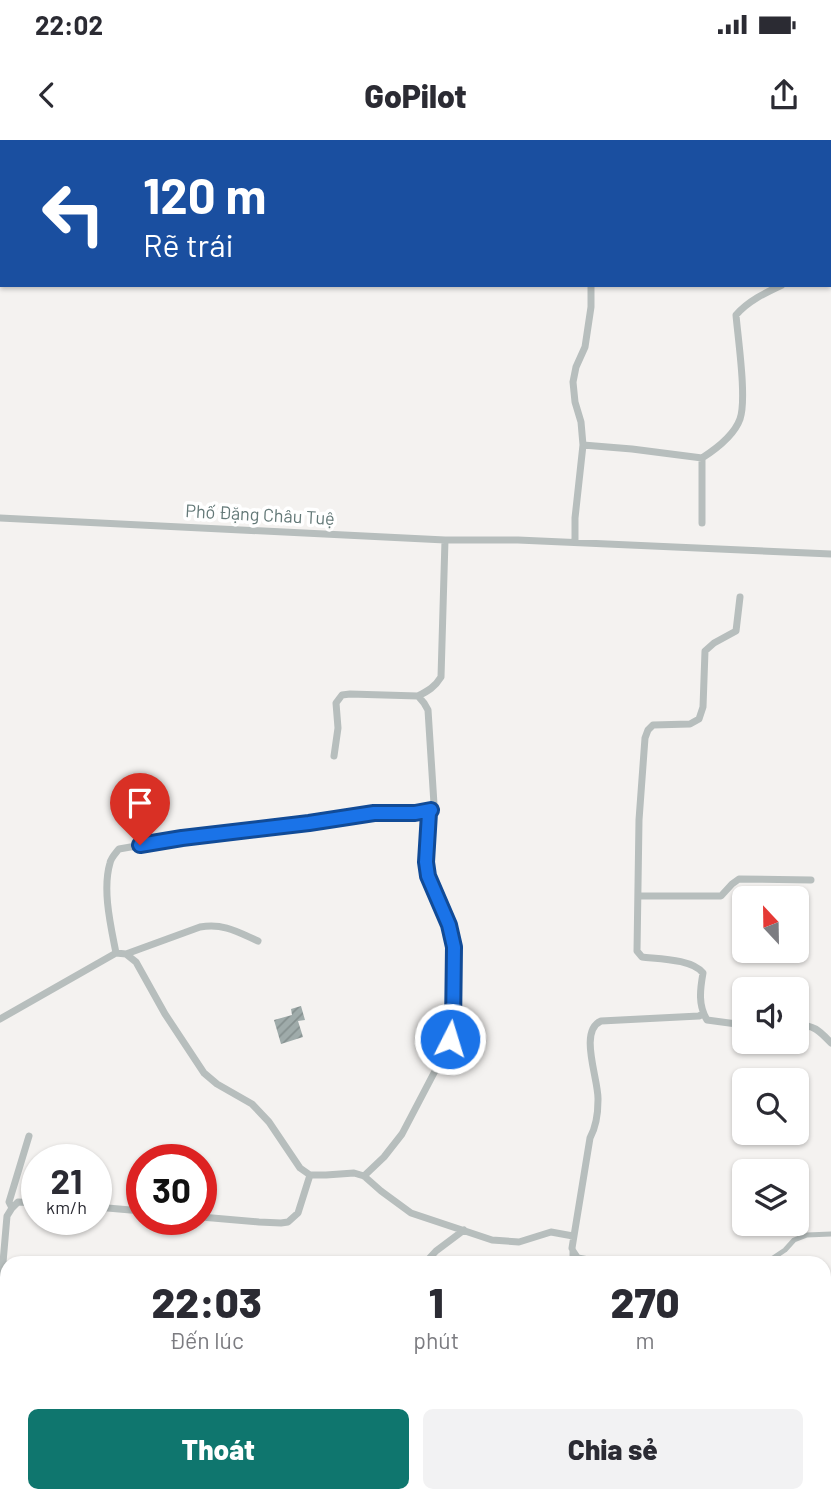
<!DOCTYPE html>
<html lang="vi">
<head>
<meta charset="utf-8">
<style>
	body { margin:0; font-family:Barlow,sans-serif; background:#f2f2f3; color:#2b2b33; height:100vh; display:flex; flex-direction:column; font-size:26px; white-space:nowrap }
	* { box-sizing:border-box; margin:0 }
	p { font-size:23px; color:#7c7c81 }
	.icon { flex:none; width:38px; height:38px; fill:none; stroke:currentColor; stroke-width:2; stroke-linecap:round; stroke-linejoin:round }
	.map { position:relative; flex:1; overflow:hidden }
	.details { position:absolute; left:0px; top:1116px; width:831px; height:247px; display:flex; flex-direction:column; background:#fff; border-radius:21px 21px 0 0; box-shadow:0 2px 5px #0004 }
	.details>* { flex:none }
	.hud { position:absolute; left:0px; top:0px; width:831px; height:147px; box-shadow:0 2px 5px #0004; background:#1a4fa0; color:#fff; overflow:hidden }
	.needle { width:46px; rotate:338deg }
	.tools { position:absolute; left:732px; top:746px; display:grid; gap:14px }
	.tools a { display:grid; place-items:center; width:77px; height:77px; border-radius:10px; background:#fff; box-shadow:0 2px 5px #0004; font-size:35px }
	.speed { position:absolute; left:21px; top:1004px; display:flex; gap:14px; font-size:35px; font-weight:700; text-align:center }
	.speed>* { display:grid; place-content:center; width:91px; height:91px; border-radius:50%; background:#fff; box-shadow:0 2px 5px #0004; line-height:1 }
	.speed small { font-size:18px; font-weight:400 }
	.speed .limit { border:10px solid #d22; background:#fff; color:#111 }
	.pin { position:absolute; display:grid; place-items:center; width:60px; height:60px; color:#fff; margin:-72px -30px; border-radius:50% 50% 50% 0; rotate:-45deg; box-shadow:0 0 7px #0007 }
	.pin .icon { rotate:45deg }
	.me { position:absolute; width:77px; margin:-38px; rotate:5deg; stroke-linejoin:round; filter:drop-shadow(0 0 5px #0008) }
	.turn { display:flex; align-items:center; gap:24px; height:147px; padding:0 28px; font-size:32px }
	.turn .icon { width:91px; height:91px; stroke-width:2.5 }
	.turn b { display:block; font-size:49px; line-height:60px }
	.eta { display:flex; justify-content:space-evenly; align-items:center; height:119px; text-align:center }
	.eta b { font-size:42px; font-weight:800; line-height:49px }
	.primary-button { display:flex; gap:14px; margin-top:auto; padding:14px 28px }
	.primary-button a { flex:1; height:80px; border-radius:10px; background:#0f766e; color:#fff; font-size:28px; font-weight:800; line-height:80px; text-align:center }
	.primary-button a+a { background:#f2f2f3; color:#2b2b33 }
	.status { display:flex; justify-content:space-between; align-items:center; height:49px; padding:0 35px; background:#fff; direction:ltr }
	.status svg { height:19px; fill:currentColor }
	header { display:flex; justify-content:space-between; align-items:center; height:91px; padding:0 28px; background:#fff; font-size:32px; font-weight:800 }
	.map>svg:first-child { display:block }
</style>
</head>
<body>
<div class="status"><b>22:02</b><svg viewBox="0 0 49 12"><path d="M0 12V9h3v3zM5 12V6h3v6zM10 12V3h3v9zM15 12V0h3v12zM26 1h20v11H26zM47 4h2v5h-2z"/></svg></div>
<header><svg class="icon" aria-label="back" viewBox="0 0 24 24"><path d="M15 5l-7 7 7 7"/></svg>GoPilot<svg class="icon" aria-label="share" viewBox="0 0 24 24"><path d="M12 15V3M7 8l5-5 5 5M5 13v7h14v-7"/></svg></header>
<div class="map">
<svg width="831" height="1363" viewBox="0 0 831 1363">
	<defs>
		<pattern id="building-hatch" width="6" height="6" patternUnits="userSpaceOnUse" patternTransform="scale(1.75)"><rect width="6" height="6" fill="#9fabaa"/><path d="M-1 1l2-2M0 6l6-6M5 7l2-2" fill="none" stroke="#85908f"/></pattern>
	</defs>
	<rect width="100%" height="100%" fill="#f4f2f0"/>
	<path fill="url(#building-hatch)" d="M301,866L305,880L298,881L303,897L281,904L274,880L292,875L291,869Z"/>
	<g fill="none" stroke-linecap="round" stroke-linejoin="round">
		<path stroke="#b7bebd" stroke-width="5" d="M572,1108L578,1117L594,1120L684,1124
			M572,1124V1108
			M764,1124L785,1110L794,1100L807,1095L831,1094
			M547,1363L560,1356"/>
		<path stroke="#b7bebd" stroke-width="7" d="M275,0L276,2
			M596,0L597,2
			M10,2V0
			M403,2L409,0
			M729,2V0
			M0,26L2,21
			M830,130H831
			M591,145V167L585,207L576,227L573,242L575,262L581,282L583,305L632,309L702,318C716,309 734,296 740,279C747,259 738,199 736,175C748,161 765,153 782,145
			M702,318V383
			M0,378L445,400H518L831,414
			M575,402V378L583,305
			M740,457L736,491L714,503L705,511L703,567L699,579L690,584L653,585L648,590L645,598L639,680L637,811L642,817C659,819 692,819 703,833C700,850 698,865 707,880L744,885
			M418,556C428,551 435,547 441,537L445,400
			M638,756H721L732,744L739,739L811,740
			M116,813C111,787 102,750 110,723C111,718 115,714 119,709L182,698L309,683L374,673H415L431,670L434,664L428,570L424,563L418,556L350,554L342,555L336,563L338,588L334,616
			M126,814L200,787C224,783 238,792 258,801
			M0,879L116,813L126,814L136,822L165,874L204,933L217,944L252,964L269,982L300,1028L310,1035H326L354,1033L364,1036L381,1051L411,1073L492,1100L519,1102L551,1092L573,1096
			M796,885C813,884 820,891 831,903
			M364,1036L384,1017L402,994L446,910L453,888L454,807L449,785L428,736L426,722L429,672L431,670
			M96,1067L142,1071
			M12,1068L9,1062L29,996
			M201,1077L259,1082L281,1083L288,1082L298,1073L310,1035
			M572,1108L590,998C596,987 598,972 598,960C599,940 578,891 601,881L699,876L703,874
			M424,1124L436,1111L464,1090
			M0,1157L7,1076L12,1068L18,1062L37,1063
			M0,1196L7,1224
			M824,1208L831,1209
			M26,1356V1363
			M134,1356L138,1363
			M681,1356L686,1363"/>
	</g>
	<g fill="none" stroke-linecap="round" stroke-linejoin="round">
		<defs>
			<path id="route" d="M140,705L182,698L309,683L374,673H415L431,670L429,673L426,722L428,736L449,785L454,807L453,888L450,899"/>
		</defs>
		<use href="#route" stroke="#114b97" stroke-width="18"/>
		<use href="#route" stroke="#1a73e8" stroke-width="12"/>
	</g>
	<g text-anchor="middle" stroke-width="7" stroke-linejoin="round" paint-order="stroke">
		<g font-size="18" fill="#637877" stroke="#fff">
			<text transform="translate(260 375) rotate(3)" y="6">Phố Đặng Châu Tuệ</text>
		</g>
	</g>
</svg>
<div class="tools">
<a><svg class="needle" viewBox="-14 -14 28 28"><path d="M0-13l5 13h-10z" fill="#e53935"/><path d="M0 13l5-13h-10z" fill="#7c7c81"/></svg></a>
<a><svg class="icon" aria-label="sound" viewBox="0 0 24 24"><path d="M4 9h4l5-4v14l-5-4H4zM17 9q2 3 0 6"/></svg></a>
<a><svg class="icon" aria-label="search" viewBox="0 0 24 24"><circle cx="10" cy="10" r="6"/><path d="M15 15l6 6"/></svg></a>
<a><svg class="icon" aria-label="layers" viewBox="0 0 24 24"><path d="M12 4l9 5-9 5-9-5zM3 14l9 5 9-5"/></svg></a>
</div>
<div class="speed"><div>21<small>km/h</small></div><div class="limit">30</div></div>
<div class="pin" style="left:140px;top:705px;background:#d93025"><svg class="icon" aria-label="arrive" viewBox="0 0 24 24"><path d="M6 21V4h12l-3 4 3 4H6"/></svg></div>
<svg class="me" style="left:450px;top:899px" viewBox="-20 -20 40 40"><circle r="17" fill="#1a73e8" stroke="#fff" stroke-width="3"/><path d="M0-11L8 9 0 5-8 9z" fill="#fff"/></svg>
<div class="hud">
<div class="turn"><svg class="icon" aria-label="left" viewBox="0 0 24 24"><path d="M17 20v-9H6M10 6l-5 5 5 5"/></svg><div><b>120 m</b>Rẽ trái</div></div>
</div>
<section class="details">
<div class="eta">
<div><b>22:03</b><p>Đến lúc</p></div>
<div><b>1</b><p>phút</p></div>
<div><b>270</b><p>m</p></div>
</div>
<div class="primary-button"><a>Thoát</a><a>Chia sẻ</a></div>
</section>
</div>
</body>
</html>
